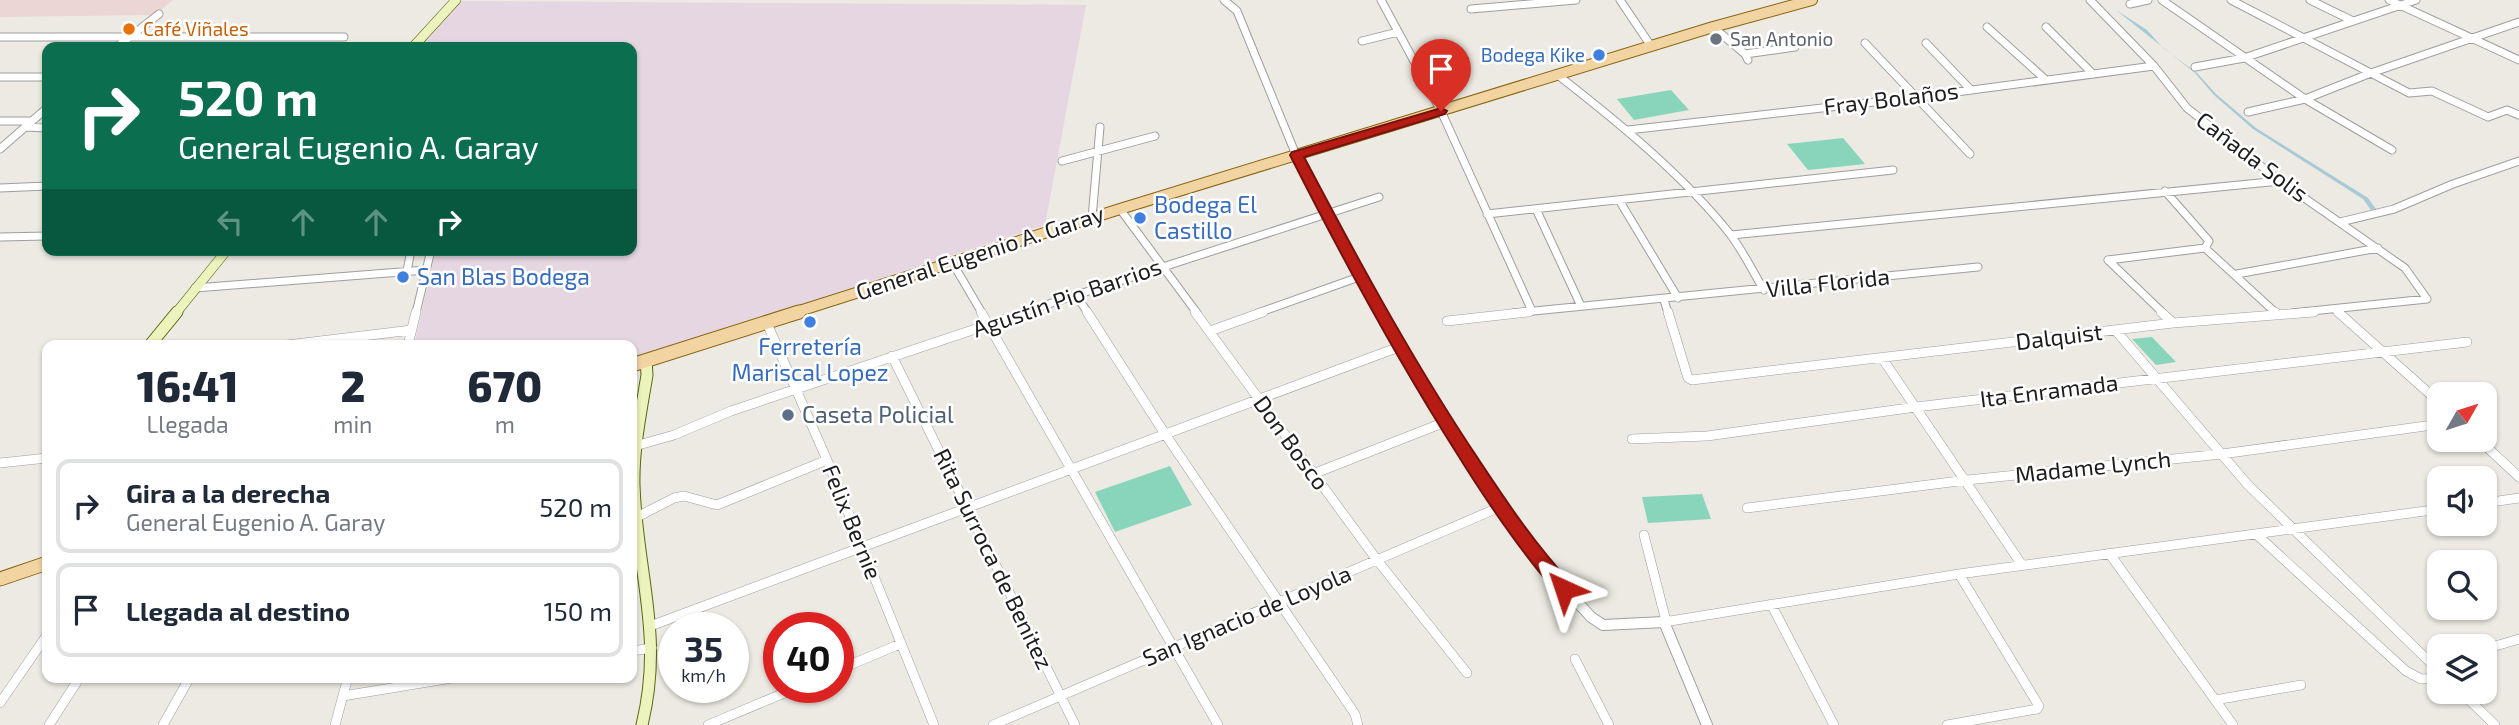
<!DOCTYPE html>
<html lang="es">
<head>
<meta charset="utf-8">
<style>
	body { margin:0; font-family:"Exo 2",sans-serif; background:#f2f2f3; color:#1f2937; height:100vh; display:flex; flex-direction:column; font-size:26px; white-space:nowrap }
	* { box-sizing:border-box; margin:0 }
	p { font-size:23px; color:#747a83 }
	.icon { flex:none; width:38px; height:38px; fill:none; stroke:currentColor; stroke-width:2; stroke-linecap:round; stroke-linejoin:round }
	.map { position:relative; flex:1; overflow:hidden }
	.sheet { position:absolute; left:42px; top:340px; width:595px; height:343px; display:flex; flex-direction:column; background:#fff; border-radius:14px; box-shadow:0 2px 5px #0004 }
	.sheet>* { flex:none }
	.guide { position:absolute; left:42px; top:42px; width:595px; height:214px; border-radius:14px; box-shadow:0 2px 5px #0004; background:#0b6e4f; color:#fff; overflow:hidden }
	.needle { width:46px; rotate:51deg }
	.tools { position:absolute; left:2427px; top:382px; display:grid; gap:14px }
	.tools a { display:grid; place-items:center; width:70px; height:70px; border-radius:14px; background:#fff; box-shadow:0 2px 5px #0004; font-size:35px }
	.speed { position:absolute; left:658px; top:612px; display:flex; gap:14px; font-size:35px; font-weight:700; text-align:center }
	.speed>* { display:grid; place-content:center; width:91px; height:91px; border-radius:50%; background:#fff; box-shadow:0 2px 5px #0004; line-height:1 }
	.speed small { font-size:18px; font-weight:400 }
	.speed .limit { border:10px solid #d22; background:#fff; color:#111 }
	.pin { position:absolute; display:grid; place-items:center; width:60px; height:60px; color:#fff; margin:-72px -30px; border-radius:50% 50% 50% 0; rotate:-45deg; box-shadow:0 0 7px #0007 }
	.pin .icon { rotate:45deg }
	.me { position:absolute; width:77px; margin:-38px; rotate:318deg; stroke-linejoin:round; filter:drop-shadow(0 0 5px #0008) }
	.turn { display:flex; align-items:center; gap:24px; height:147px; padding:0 21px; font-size:32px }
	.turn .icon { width:91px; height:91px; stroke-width:2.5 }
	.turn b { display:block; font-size:49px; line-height:60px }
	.lanes { display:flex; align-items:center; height:66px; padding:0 21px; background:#0003; justify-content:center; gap:35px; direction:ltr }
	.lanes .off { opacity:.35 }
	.eta { display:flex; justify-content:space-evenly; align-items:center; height:119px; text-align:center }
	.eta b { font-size:42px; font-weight:800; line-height:49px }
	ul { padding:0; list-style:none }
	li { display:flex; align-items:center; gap:21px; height:94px; margin:0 14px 10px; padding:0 7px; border:4px solid #e0e1e3; border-radius:14px }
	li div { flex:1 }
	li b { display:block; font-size:26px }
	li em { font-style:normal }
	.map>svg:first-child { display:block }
</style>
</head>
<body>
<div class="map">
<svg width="2519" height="725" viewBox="0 0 2519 725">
	<rect width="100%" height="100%" fill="#edeae3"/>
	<path fill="#ecd6d4" d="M0,0H173L155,15L0,17Z"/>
	<path fill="#e5d6e2" d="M457,1L1086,5L1045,225L632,359V345H414L436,250H632V47H413Z"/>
	<path fill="#89d5bb" d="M1671,90L1689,110L1634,120L1617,99Z
		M1843,138L1865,164L1808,170L1787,144Z
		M2152,337L2176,362L2156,365L2132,339Z
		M1170,466L1192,505L1115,532L1095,492Z
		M1702,494L1711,519L1648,523L1642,497Z"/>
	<path fill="#a8c9d6" d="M2116,10L2147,30L2163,48L2197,73L2216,94L2256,128L2368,198L2376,209L2371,210L2363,199L2253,129L2214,95L2195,73Z"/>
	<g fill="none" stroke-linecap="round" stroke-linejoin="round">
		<defs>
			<path id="minor-far1" d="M1224,0L1237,11L1296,155
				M1381,0L1441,111L1532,311
				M1620,0L1651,46
				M2090,0L2154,66L2187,108L2280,181L2405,268L2427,299L2292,313
				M2162,0L2305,99L2392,150
				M2231,0L2409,93L2432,91L2488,117L2507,110L2519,115
				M2310,0L2353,21
				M2389,0L2519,60
				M2130,4L2148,0
				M1471,9L1576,0
				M1713,27L1745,54L1748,60
				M1987,27L2046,80
				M2046,27L2093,74
				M0,37H344
				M1362,41L1398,32
				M1865,43L1970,154
				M1926,43L1971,90
				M117,47L159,14
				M1745,54L1795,47
				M2195,67L2244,58L2416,0
				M1559,76C1618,122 1684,176 1730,234C1743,251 1753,272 1764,290
				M0,77H47
				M2248,112L2305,99L2371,73L2519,22
				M0,121H31
				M25,127L47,128
				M1628,130L1919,97L2154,66
				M0,149L47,108
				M1062,161L1155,136
				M0,188L47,186
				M2165,191L2209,241L2205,248
				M1619,200L1678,298
				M1120,209L1197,313
				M1536,209L1581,306
				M1487,214L1893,170
				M1092,218L1100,127
				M2340,222L2394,209L2453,184L2519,161
				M1731,235L2280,181
				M0,237L47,236
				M2108,260L2205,248L2276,313
				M2108,260L2163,313
				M952,262L982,313
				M407,271L411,250
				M2237,274L2378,248
				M195,288L426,270
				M1076,295L1088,313
				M1664,300L1668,313
				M2336,310L2340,313
				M416,313L431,250
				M1021,313L1379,197
				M1258,313L1359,277
				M1513,313L1978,267"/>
			<path id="minor" d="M981,312L1218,725
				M1087,312L1165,434L1355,714L1358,725
				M1195,312L1377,560L1467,673
				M1668,312L1688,378L1692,380L2173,323L2314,312
				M2161,312L2173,323
				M2275,312L2277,314
				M2338,312L2440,403
				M766,321L827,460L934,725
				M1447,321L1529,312
				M1210,331L1263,312
				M2116,331L2248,485L2440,672
				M287,345L412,330
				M408,345L416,312
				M892,356L1075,725
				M1882,358L2022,565
				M1632,439L1707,436L1916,407L2467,342
				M2478,439L2519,477
				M635,446L674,435L731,411L1026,312
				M0,463L47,458
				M1313,474L1445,422
				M2485,503L2519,498
				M1747,508L1967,480L2222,454L2440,424
				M639,516L674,498L684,496L717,505L827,460
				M2256,534L2406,671L2421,679L2440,678
				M1644,535L1666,621
				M2109,553L2233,725
				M1771,604L1834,725
				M1664,622L1959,574L2440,509
				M653,625L1399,347
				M2485,649L2519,639
				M632,651L652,648
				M1575,659L1609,725
				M838,670L900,644
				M2460,691L2495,725
				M343,696L458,677
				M2215,700L2301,685
				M0,703L47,635
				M49,725L80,677
				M163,725L190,677
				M335,725L348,677
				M708,725L796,688
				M993,725L1500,507
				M1947,725L2037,709L2039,706L1959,574"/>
			<path id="tertiary-far1" d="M1296,155L1381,313"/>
			<path id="tertiary" d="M1380,312L1399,347L1500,507L1536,557L1591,617L1603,625L1664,622L1707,725"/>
			<path id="secondary-far1" d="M413,47L456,0
				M176,313L227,250"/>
			<path id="secondary" d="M150,345L177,312
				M642,725C664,635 637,574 634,486C633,449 641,412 647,375L646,360"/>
			<path id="primary-far1" d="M793,313L1120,209L1713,27L1812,0"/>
			<path id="primary" d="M632,365L799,312
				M0,579L47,563"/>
		</defs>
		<use href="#minor-far1" stroke="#9e9e9e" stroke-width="9"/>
		<use href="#minor" stroke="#9e9e9e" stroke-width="10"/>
		<use href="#tertiary-far1" stroke="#9e9e9e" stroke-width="10"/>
		<use href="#tertiary" stroke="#9e9e9e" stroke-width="12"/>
		<use href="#secondary-far1" stroke="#59680f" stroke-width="10"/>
		<use href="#secondary" stroke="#59680f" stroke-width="13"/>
		<use href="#primary-far1" stroke="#87650f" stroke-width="12"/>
		<use href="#primary" stroke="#87650f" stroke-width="15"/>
		<use href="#minor-far1" stroke="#fff" stroke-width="7"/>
		<use href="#minor" stroke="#fff" stroke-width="9"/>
		<use href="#tertiary-far1" stroke="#fff" stroke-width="8"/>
		<use href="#tertiary" stroke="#fff" stroke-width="10"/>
		<use href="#secondary-far1" stroke="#edf3bc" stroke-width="9"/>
		<use href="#secondary" stroke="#edf3bc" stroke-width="11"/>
		<use href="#primary-far1" stroke="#f2d4a3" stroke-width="10"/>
		<use href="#primary" stroke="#f2d4a3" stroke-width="13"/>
	</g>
	<path fill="#b61c14" stroke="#76120d" stroke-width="2" d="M1441,108L1447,111L1445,114L1304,157C1355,254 1407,350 1467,442C1500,492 1531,540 1571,583L1574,589L1571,594L1564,596L1558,594C1519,550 1487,502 1456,452C1395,356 1341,256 1290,155L1292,152Z"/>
	<circle fill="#e8710a" stroke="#fff" stroke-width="2.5" cx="129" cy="29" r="7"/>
	<circle fill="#6b7280" stroke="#fff" stroke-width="2.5" cx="1716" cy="39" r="7"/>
	<g fill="#3f7fe0" stroke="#fff" stroke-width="2.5">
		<circle cx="1599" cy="55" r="7"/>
		<circle cx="1140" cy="218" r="7"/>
		<circle cx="403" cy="277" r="7"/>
		<circle cx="810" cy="322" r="7"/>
	</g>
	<circle fill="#5c6f8a" stroke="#fff" stroke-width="2.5" cx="788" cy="415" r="7"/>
	<g text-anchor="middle" stroke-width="5" stroke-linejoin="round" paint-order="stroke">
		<g font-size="19" fill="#c56008" stroke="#fff" text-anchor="start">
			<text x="143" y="36">Café Viñales</text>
		</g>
		<g font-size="19" fill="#5b616d" stroke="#fff" text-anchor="start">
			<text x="1730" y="46">San Antonio</text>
		</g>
		<g font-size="19" fill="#366cbe" stroke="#fff" text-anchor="end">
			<text x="1585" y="62">Bodega Kike</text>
		</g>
		<g font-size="23" fill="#1d1d1d" stroke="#fff">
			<text transform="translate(1891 99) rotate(-7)" y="8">Fray Bolaños</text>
			<text transform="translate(2252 157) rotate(37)" y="8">Cañada Solis</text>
			<text transform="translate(980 253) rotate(-18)" y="8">General Eugenio A. Garay</text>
			<text transform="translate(1828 283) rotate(-6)" y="8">Villa Florida</text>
			<text transform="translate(1067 298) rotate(-19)" y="8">Agustín Pio Barrios</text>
			<text transform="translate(2059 337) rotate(-7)" y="8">Dalquist</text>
			<text transform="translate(2049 391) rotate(-7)" y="8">Ita Enramada</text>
			<text transform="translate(1291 443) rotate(54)" y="8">Don Bosco</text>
			<text transform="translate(2093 467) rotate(-6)" y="8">Madame Lynch</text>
			<text transform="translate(852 522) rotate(68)" y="8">Felix Bernie</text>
			<text transform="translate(993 559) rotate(64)" y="8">Rita Surroca de Benitez</text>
			<text transform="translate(1247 616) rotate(-23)" y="8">San Ignacio de Loyola</text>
		</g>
		<g font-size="23" fill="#366cbe" stroke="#fff" text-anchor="start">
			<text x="1154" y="213">Bodega El<tspan x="1154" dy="26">Castillo</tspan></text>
			<text x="417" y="285">San Blas Bodega</text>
			<text x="810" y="355" text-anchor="middle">Ferretería<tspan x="810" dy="26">Mariscal Lopez</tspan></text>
		</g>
		<g font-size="23" fill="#4e5e75" stroke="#fff" text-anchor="start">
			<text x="802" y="423">Caseta Policial</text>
		</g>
	</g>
</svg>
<div class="tools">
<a><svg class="needle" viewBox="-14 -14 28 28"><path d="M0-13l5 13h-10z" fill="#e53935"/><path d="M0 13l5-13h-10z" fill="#747a83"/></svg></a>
<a><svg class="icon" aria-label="sound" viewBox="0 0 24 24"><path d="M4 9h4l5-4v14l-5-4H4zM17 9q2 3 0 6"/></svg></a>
<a><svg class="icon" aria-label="search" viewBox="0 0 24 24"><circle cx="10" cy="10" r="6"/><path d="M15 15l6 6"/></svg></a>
<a><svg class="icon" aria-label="layers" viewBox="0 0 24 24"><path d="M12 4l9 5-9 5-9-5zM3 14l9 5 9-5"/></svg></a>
</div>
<div class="speed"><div>35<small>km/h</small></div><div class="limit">40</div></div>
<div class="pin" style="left:1441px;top:111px;background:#d93025"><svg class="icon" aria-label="arrive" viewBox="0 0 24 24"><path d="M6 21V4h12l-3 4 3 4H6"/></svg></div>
<svg class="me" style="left:1564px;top:589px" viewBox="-20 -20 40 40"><path d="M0-17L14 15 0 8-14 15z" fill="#b61c14" stroke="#fff" stroke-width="4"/></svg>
<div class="guide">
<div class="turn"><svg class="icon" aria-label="right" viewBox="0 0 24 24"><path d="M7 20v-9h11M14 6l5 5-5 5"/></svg><div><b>520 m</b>General Eugenio A. Garay</div></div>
<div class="lanes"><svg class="icon off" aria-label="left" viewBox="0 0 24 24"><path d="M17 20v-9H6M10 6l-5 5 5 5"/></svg><svg class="icon off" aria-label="ahead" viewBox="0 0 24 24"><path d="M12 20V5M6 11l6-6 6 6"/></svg><svg class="icon off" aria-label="ahead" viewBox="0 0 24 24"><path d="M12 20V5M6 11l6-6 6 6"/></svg><svg class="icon" aria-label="right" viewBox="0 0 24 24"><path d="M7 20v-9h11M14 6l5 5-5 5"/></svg></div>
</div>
<section class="sheet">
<div class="eta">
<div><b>16:41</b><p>Llegada</p></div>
<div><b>2</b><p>min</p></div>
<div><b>670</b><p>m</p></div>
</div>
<ul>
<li><svg class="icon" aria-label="right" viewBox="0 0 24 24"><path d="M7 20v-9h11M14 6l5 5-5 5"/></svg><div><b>Gira a la derecha</b><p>General Eugenio A. Garay</p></div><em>520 m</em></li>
<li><svg class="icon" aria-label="arrive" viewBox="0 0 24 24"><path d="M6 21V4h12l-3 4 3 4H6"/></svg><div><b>Llegada al destino</b></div><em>150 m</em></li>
</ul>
</section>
</div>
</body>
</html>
